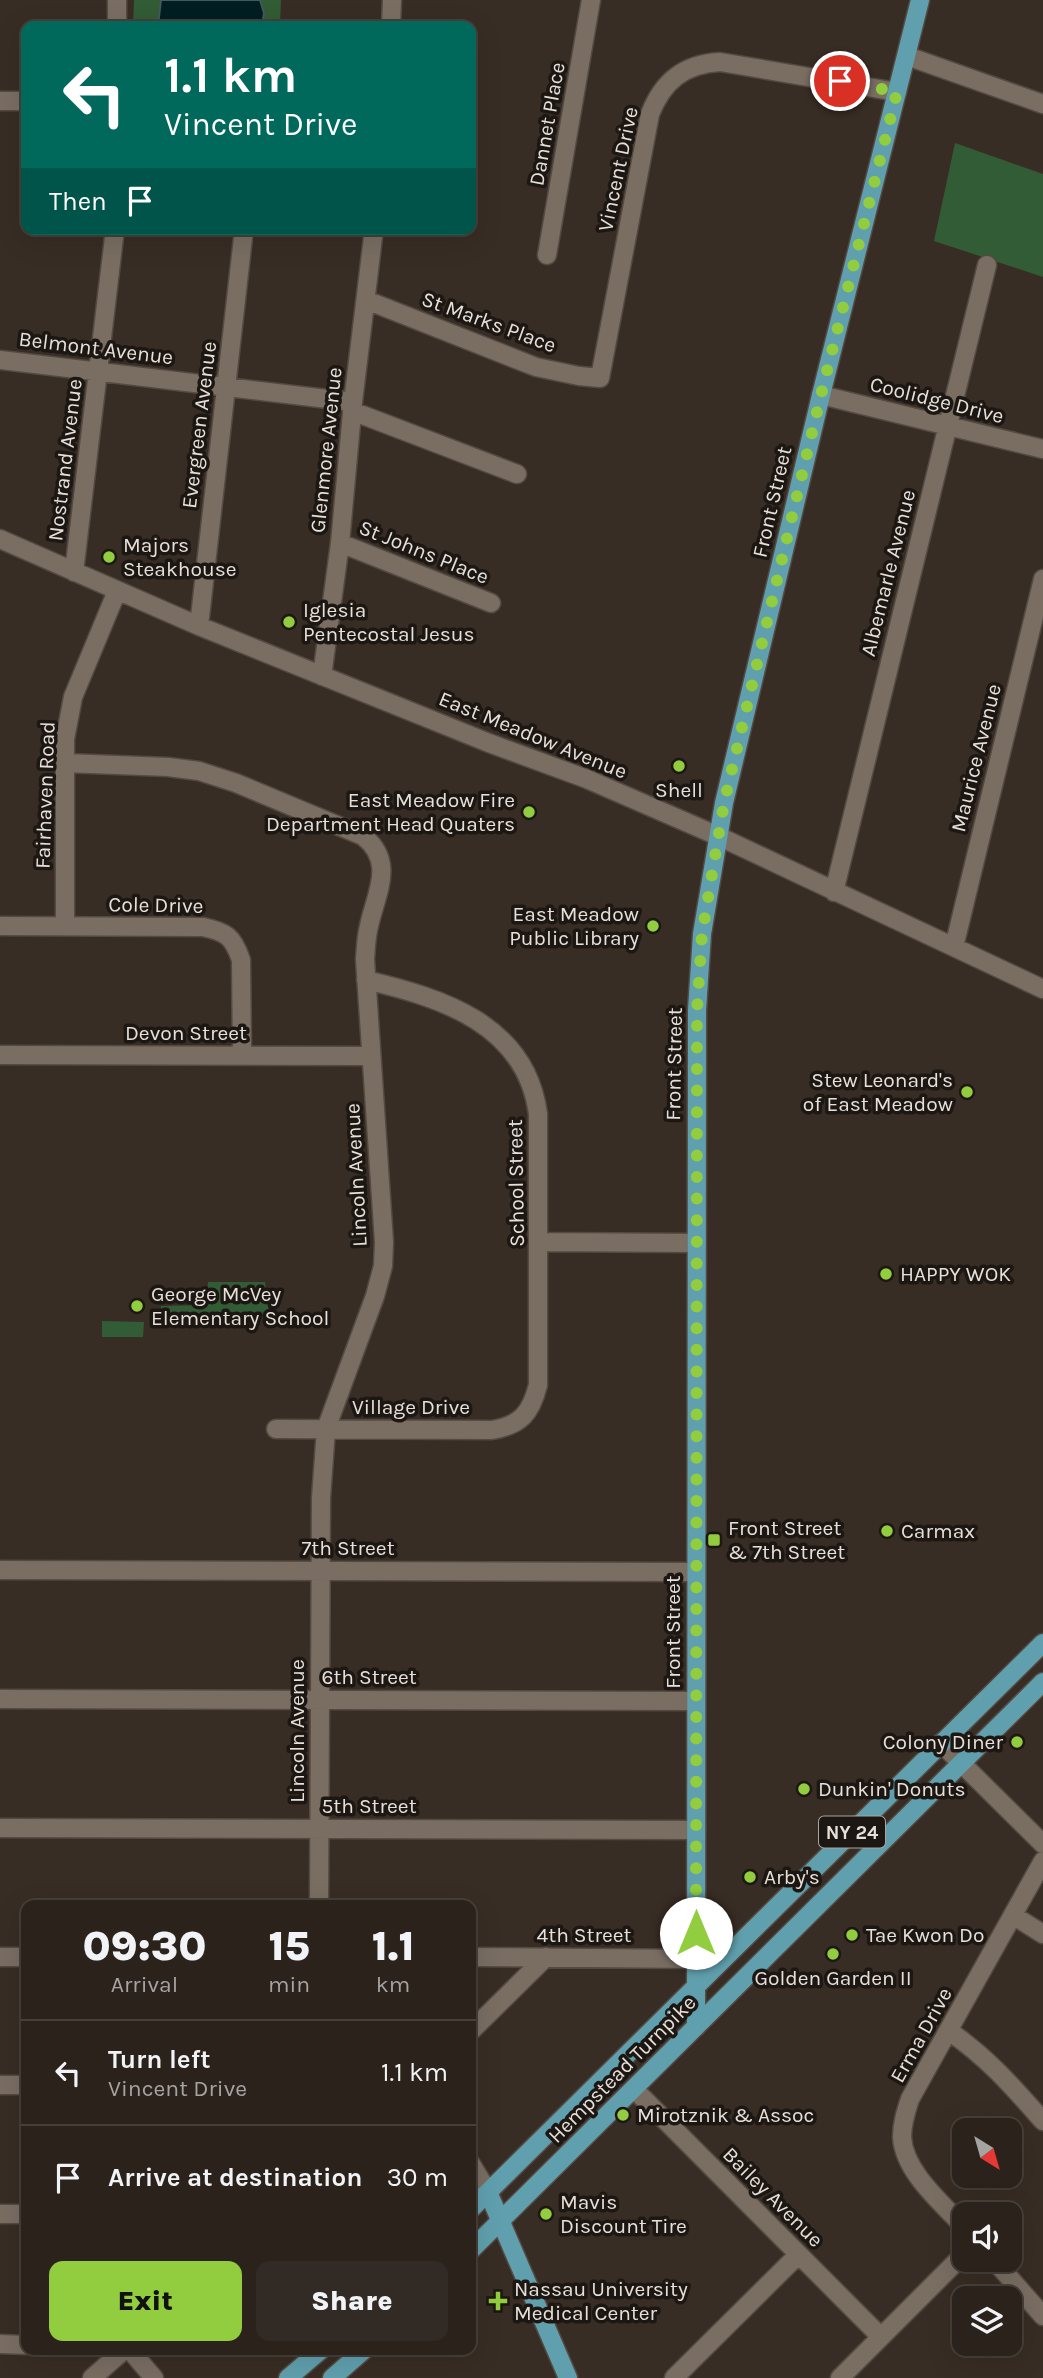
<!DOCTYPE html>
<html lang="en">
<head>
<meta charset="utf-8">
<style>
	body { margin:0; font-family:Karla,sans-serif; background:#322a24; color:#f1f3f6; height:100vh; display:flex; flex-direction:column; font-size:26px; white-space:nowrap }
	* { box-sizing:border-box; margin:0 }
	p { font-size:23px; color:#a5a4a3 }
	.icon { flex:none; width:38px; height:38px; fill:none; stroke:currentColor; stroke-width:2; stroke-linecap:round; stroke-linejoin:round }
	.map { position:relative; flex:1; overflow:hidden }
	.drawer { position:absolute; left:21px; top:1900px; width:455px; height:455px; display:flex; flex-direction:column; background:#2a221b; border-radius:14px; box-shadow:0 7px 28px #0002,0 0 0 2px #463f3a }
	.drawer>* { flex:none }
	.hud { position:absolute; left:21px; top:21px; width:455px; height:214px; border-radius:14px; box-shadow:0 7px 28px #0002,0 0 0 2px #463f3a; background:#00695c; color:#fff; overflow:hidden }
	.needle { width:46px; rotate:143deg }
	.buttons { position:absolute; left:952px; top:2118px; display:grid; gap:14px }
	.buttons a { display:grid; place-items:center; width:70px; height:70px; border-radius:14px; background:#2a221b; box-shadow:0 7px 28px #0002,0 0 0 2px #463f3a; font-size:35px }
	.pin { position:absolute; display:grid; place-items:center; width:60px; height:60px; color:#fff; margin:-30px; border:4px solid #fff; border-radius:50%; box-shadow:0 2px 7px #0007 }
	.me { position:absolute; width:77px; margin:-38px; rotate:0deg; stroke-linejoin:round; filter:drop-shadow(0 0 5px #0008) }
	.turn { display:flex; align-items:center; gap:24px; height:147px; padding:0 28px; font-size:32px }
	.turn .icon { width:91px; height:91px; stroke-width:2.5 }
	.turn b { display:block; font-size:49px; line-height:60px }
	.then { display:flex; align-items:center; height:66px; padding:0 28px; background:#0003; gap:14px; font-size:26px }
	.eta { display:flex; justify-content:space-evenly; align-items:center; height:119px; text-align:center }
	.eta b { font-size:42px; font-weight:800; line-height:49px }
	.action { display:flex; gap:14px; margin-top:auto; padding:14px 28px }
	.action a { flex:1; height:80px; border-radius:14px; background:#91cd3f; color:#111; font-size:28px; font-weight:800; line-height:80px; text-align:center }
	.action a+a { background:#322a24; color:#f1f3f6 }
	ul { padding:0; list-style:none }
	li { display:flex; align-items:center; gap:21px; height:105px; padding:0 28px; border-top:2px solid #463f3a }
	li div { flex:1 }
	li b { display:block; font-size:26px }
	li em { font-style:normal }
	.map>svg:first-child { display:block }
</style>
</head>
<body>
<div class="map">
<svg width="1043" height="2378" viewBox="0 0 1043 2378">
	<rect width="100%" height="100%" fill="#382d24"/>
	<path fill="#325c35" d="M134,0H281L280,26H133Z
		M955,143L1043,174V277L934,241Z
		M208,1282H265L269,1314L161,1326V1306L206,1305Z
		M102,1321L144,1322L143,1337H102Z"/>
	<path fill="#001e23" stroke="#45585a" stroke-width="2" d="M161,0H260L264,13L262,26H158Z"/>
	<g fill="none" stroke-linecap="round" stroke-linejoin="round">
		<defs>
			<path id="minor" d="M117,26V0
				M391,26L392,0
				M907,56L1043,104
				M0,101H26
				M547,255L591,0
				M366,300L536,367L579,376L600,378L650,114C663,81 684,64 720,62L897,92
				M0,360L353,402
				M821,395L1043,449
				M352,411L517,474
				M0,539L199,626L489,743L587,779L718,836L1043,989
				M340,543L491,603
				M74,572L115,229
				M199,626L244,229
				M322,676L340,543L353,402L374,229
				M65,763L168,767L199,771L236,783L363,836C396,862 376,893 369,926C366,937 366,948 365,959L384,1242L383,1266L375,1296L326,1429L321,1498L319,1906
				M834,892L987,265
				M0,926L203,927C226,932 233,936 241,960L242,1055
				M65,926V739L73,697L117,591
				M954,947L1043,579
				M0,1055L371,1056
				M539,1242L696,1243
				M276,1429L492,1430C521,1425 531,1413 538,1385V1114C526,1024 442,998 366,980
				M0,1570L695,1572
				M0,1699L695,1701
				M941,1743L1043,1844
				M0,1828L696,1830
				M1014,1916L1043,1934
				M0,1957H26
				M471,1957L696,1959
				M471,2031L546,1957
				M949,2031C988,2058 1012,2086 1043,2121
				M0,2085H26
				M634,2089L881,2337
				M471,2164L488,2192
				M0,2214H26
				M964,2227C942,2203 904,2172 902,2137C902,2123 906,2111 910,2099L1043,1861
				M993,2259L1043,2316
				M0,2344L26,2345
				M130,2350L154,2378
				M92,2378L124,2350
				M674,2378L798,2255
				M840,2378L964,2254"/>
			<path id="major" d="M696,2027L697,1010L702,934L724,803L821,395L920,0
				M488,2192L568,2378
				M471,2209L1043,1643
				M471,2250L1043,1682
				M288,2378L321,2350
				M332,2378L364,2350"/>
		</defs>
		<use href="#minor" stroke="#534a42" stroke-width="21"/>
		<use href="#major" stroke="#534a42" stroke-width="21"/>
		<use href="#minor" stroke="#7a6e63" stroke-width="18"/>
		<use href="#major" stroke="#60a0ae" stroke-width="18"/>
	</g>
	<g fill="none" stroke-linecap="round" stroke-linejoin="round">
		<path stroke="#91cd3f" stroke-width="12" stroke-dasharray="0 21.6" d="M696,1933L697,1010L702,934L724,803L821,395L897,92L840,81"/>
	</g>
	<g fill="#91cd3f" stroke="#1c1712" stroke-width="2.5">
		<circle cx="109" cy="557" r="7"/>
		<circle cx="289" cy="622" r="7"/>
		<circle cx="679" cy="766" r="7"/>
		<circle cx="529" cy="812" r="7"/>
		<circle cx="653" cy="926" r="7"/>
		<circle cx="967" cy="1092" r="7"/>
		<circle cx="886" cy="1274" r="7"/>
		<circle cx="137" cy="1306" r="7"/>
		<circle cx="887" cy="1531" r="7"/>
		<rect x="707" y="1533" width="14" height="14" rx="3.5"/>
		<circle cx="1017" cy="1742" r="7"/>
		<circle cx="804" cy="1789" r="7"/>
		<circle cx="750" cy="1877" r="7"/>
		<circle cx="852" cy="1935" r="7"/>
		<circle cx="833" cy="1954" r="7"/>
		<circle cx="623" cy="2115" r="7"/>
		<circle cx="546" cy="2214" r="7"/>
		<path d="M494.5 2290.5h7v7h7v7h-7v7h-7v-7h-7v-7h7z"/>
	</g>
	<g text-anchor="middle" stroke-width="7" stroke-linejoin="round" paint-order="stroke">
		<rect fill="#1c1712" stroke="#aaa49e" stroke-width="2" x="819" y="1816.5" width="66" height="31" rx="5"/>
		<g font-size="19" font-weight="bold" fill="#e7e0da">
			<text x="852" y="1839">NY 24</text>
		</g>
		<g font-size="21" fill="#e7e0da" stroke="#1c1712">
			<text transform="translate(547 124) rotate(-80)" y="7">Dannet Place</text>
			<text transform="translate(618 169) rotate(-78)" y="7">Vincent Drive</text>
			<text transform="translate(489 322) rotate(20)" y="7">St Marks Place</text>
			<text transform="translate(96 348) rotate(7)" y="7">Belmont Avenue</text>
			<text transform="translate(937 400) rotate(14)" y="7">Coolidge Drive</text>
			<text transform="translate(199 425) rotate(-83)" y="7">Evergreen Avenue</text>
			<text transform="translate(326 450) rotate(-84)" y="7">Glenmore Avenue</text>
			<text transform="translate(65 460) rotate(-83)" y="7">Nostrand Avenue</text>
			<text transform="translate(772 502) rotate(-77)" y="7">Front Street</text>
			<text transform="translate(424 552) rotate(22)" y="7">St Johns Place</text>
			<text transform="translate(888 573) rotate(-76)" y="7">Albemarle Avenue</text>
			<text transform="translate(533 735) rotate(22)" y="7">East Meadow Avenue</text>
			<text transform="translate(976 758) rotate(-76)" y="7">Maurice Avenue</text>
			<text transform="translate(45 795) rotate(-88)" y="7">Fairhaven Road</text>
			<text transform="translate(156 905) rotate(1)" y="7">Cole Drive</text>
			<text x="186" y="1040">Devon Street</text>
			<text transform="translate(674 1064) rotate(-89)" y="7">Front Street</text>
			<text transform="translate(356 1175) rotate(-93)" y="7">Lincoln Avenue</text>
			<text transform="translate(516 1183) rotate(-91)" y="7">School Street</text>
			<text x="411" y="1414">Village Drive</text>
			<text x="348" y="1555">7th Street</text>
			<text transform="translate(673 1632) rotate(-90)" y="7">Front Street</text>
			<text x="369" y="1684">6th Street</text>
			<text transform="translate(297 1731) rotate(-90)" y="7">Lincoln Avenue</text>
			<text x="369" y="1813">5th Street</text>
			<text x="584" y="1942">4th Street</text>
			<text transform="translate(921 2035) rotate(-61)" y="7">Erma Drive</text>
			<text transform="translate(622 2069) rotate(-45)" y="7">Hempstead Turnpike</text>
			<text transform="translate(773 2197) rotate(45)" y="7">Bailey Avenue</text>
		</g>
		<g font-size="21" fill="#e7e0da" stroke="#1c1712" text-anchor="start">
			<text x="123" y="552">Majors<tspan x="123" dy="24">Steakhouse</tspan></text>
			<text x="303" y="617">Iglesia<tspan x="303" dy="24">Pentecostal Jesus</tspan></text>
			<text x="679" y="797" text-anchor="middle">Shell</text>
			<text x="515" y="807" text-anchor="end">East Meadow Fire<tspan x="515" dy="24">Department Head Quaters</tspan></text>
			<text x="639" y="921" text-anchor="end">East Meadow<tspan x="639" dy="24">Public Library</tspan></text>
			<text x="953" y="1087" text-anchor="end">Stew Leonard's<tspan x="953" dy="24">of East Meadow</tspan></text>
			<text x="900" y="1281">HAPPY WOK</text>
			<text x="151" y="1301">George McVey<tspan x="151" dy="24">Elementary School</tspan></text>
			<text x="728" y="1535">Front Street<tspan x="728" dy="24">&amp; 7th Street</tspan></text>
			<text x="901" y="1538">Carmax</text>
			<text x="1003" y="1749" text-anchor="end">Colony Diner</text>
			<text x="818" y="1796">Dunkin' Donuts</text>
			<text x="764" y="1884">Arby's</text>
			<text x="866" y="1942">Tae Kwon Do</text>
			<text x="833" y="1985" text-anchor="middle">Golden Garden II</text>
			<text x="637" y="2122">Mirotznik &amp; Assoc</text>
			<text x="560" y="2209">Mavis<tspan x="560" dy="24">Discount Tire</tspan></text>
			<text x="514" y="2296">Nassau University<tspan x="514" dy="24">Medical Center</tspan></text>
		</g>
	</g>
</svg>
<div class="buttons">
<a><svg class="needle" viewBox="-14 -14 28 28"><path d="M0-13l5 13h-10z" fill="#e53935"/><path d="M0 13l5-13h-10z" fill="#a5a4a3"/></svg></a>
<a><svg class="icon" aria-label="sound" viewBox="0 0 24 24"><path d="M4 9h4l5-4v14l-5-4H4zM17 9q2 3 0 6"/></svg></a>
<a><svg class="icon" aria-label="layers" viewBox="0 0 24 24"><path d="M12 4l9 5-9 5-9-5zM3 14l9 5 9-5"/></svg></a>
</div>
<div class="pin" style="left:840px;top:81px;background:#d93025"><svg class="icon" aria-label="arrive" viewBox="0 0 24 24"><path d="M6 21V4h12l-3 4 3 4H6"/></svg></div>
<svg class="me" style="left:696px;top:1933px" viewBox="-20 -20 40 40"><circle r="19" fill="#fff"/><path d="M0-13L10 11 0 6-10 11z" fill="#91cd3f"/></svg>
<div class="hud">
<div class="turn"><svg class="icon" aria-label="left" viewBox="0 0 24 24"><path d="M17 20v-9H6M10 6l-5 5 5 5"/></svg><div><b>1.1 km</b>Vincent Drive</div></div>
<div class="then">Then<svg class="icon" aria-label="arrive" viewBox="0 0 24 24"><path d="M6 21V4h12l-3 4 3 4H6"/></svg></div>
</div>
<section class="drawer">
<div class="eta">
<div><b>09:30</b><p>Arrival</p></div>
<div><b>15</b><p>min</p></div>
<div><b>1.1</b><p>km</p></div>
</div>
<ul>
<li><svg class="icon" aria-label="left" viewBox="0 0 24 24"><path d="M17 20v-9H6M10 6l-5 5 5 5"/></svg><div><b>Turn left</b><p>Vincent Drive</p></div><em>1.1 km</em></li>
<li><svg class="icon" aria-label="arrive" viewBox="0 0 24 24"><path d="M6 21V4h12l-3 4 3 4H6"/></svg><div><b>Arrive at destination</b></div><em>30 m</em></li>
</ul>
<div class="action"><a>Exit</a><a>Share</a></div>
</section>
</div>
</body>
</html>
